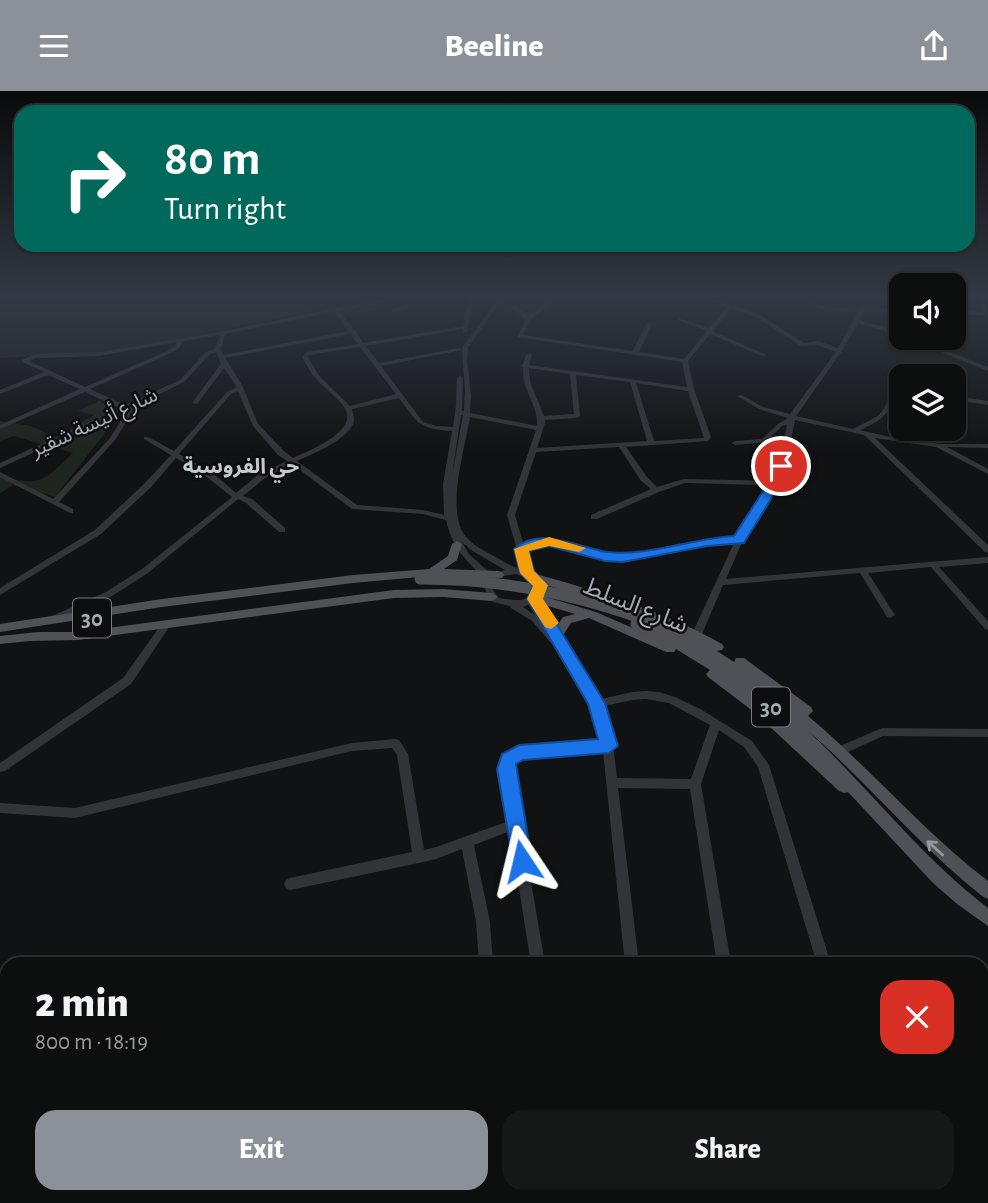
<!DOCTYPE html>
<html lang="en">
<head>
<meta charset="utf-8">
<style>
	body { margin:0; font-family:"Alegreya Sans","Noto Sans Arabic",sans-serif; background:#161717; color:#f1f3f6; height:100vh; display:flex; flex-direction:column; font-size:26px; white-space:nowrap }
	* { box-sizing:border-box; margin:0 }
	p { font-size:23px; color:#9a9c9e }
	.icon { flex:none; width:38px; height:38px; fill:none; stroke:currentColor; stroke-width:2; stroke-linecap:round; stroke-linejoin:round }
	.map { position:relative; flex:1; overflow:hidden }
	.drawer { position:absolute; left:0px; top:866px; width:989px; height:247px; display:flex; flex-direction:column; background:#0d0e0e; border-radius:21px 21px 0 0; box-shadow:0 2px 5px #0004,0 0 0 2px #2d2e2e }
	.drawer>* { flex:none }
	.banner { position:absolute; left:14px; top:14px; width:961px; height:147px; border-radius:21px; box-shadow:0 2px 5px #0004,0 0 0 2px #2d2e2e; background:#00695c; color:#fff; overflow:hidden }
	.tools { position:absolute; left:889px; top:182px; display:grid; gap:14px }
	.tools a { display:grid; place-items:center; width:77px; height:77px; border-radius:14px; background:#0d0e0e; box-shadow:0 2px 5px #0004,0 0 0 2px #2d2e2e; font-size:35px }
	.pin { position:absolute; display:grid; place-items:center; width:60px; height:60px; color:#fff; margin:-30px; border:4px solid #fff; border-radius:50%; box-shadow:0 2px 7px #0007 }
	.me { position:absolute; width:77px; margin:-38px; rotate:350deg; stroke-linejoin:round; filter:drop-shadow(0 0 5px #0008) }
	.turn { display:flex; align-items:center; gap:24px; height:147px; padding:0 35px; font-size:32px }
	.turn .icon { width:91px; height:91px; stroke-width:2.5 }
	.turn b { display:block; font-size:49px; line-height:60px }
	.round { display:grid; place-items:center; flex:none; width:74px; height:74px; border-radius:21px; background:#161717 }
	.headline { display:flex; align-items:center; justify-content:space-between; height:119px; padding:0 35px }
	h1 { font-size:42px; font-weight:800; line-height:52px }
	.cta { display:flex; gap:14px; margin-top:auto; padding:14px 35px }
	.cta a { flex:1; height:80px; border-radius:21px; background:#8c9099; color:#fff; font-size:28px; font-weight:800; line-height:80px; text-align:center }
	.cta a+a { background:#161717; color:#f1f3f6 }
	header { display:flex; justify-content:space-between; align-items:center; height:91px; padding:0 35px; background:#8c9099; color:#fff; font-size:32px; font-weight:800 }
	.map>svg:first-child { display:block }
</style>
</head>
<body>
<header><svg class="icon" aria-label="menu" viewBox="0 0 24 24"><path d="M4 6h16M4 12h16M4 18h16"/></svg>Beeline<svg class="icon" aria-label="share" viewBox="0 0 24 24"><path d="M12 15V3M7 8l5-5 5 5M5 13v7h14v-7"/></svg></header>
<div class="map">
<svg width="988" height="1112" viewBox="0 0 988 1112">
	<rect width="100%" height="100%" fill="#111213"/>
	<path fill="#1e251e" d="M0,206H338L328,213L295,224L173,249L89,262L0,267Z
		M99,310L116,317L115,329L55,406L13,394L0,402V385C42,396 43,390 73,362L14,345L0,350V330L31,335L57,347L94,324L78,320Z
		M0,897L7,899V1106H315L313,1112H16L0,1108Z"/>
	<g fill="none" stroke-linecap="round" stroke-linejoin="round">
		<path fill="#333438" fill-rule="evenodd" d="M392,206H473L496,209L493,211L473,210L467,241H463V238L366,255L379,272L459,257L462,259L463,255L500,206H505L501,211L515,214L528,225L553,206H559L530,229L523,244L633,260L646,233L649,231L652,233L639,261L684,268L707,240L678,229V227L709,237L727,216L700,206H706L730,213L744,206H749L734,215L762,225L804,252L818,250L838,257L858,221C836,221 811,220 795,206H800L819,214L859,218L864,206H868L864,218L901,217V221H863L860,229L901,241V245L858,232L842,260L796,325L853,338L878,325L884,318L891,302L901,299V303L896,304C889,324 879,331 860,339L886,345L941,353H988V357L947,356L988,378V383L936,356L875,347L988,454V462L985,461L864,344L795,329L784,382L743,449L726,488L988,466V472L939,476L988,530V539L985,538L931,476L868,482L895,524L890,527L887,526L860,482L723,494L702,543L697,546L692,543L734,452L707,454L623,470L605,469L549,454L526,459L532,482L539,485L545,498L540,508L563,543L597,609L632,601L646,600L659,601L675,606L702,619L752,650L769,674L831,873H817L758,676L744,656L719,639L701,693L731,873H717L690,698L618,697L639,873H625L603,660L521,665L513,671L512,678L545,873H531L510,740L474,754L490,831L493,873H479L476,831L462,758L436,768L419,772L290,799L286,797L284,793L286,789L290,787L412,761L397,664L392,657L352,660L75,727L0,722V712L75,717L352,652L395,648L399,649L408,663L424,759L436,756L509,730L500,678L504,666L515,658L602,651L601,637L561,559L556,558L532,530L511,517L510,515L493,511L485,499L487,488C467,473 451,454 446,429L423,423L352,418L292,373L265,387L243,405L252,408L285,437V441H279L246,412L238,408L148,482L112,505L58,529H52L50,527L52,525L106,501L142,478L232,406L203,383L176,367L151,396L101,443L0,504V497L95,439L145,392L171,364L144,348V346H148L174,360L227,301L237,296L224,277L197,313L192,312L221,273L216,261L210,263L184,291L137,314L115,349L59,411L73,418V422H70L0,386V381L53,408L110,347L128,318L0,377V372L120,317L85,301L0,338V334L80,298L48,284L0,303V299L44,281L22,271V269L35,263L99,261L223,240ZM428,208L468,209L463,235L363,252L356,240L354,239L339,220L402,208L404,216L392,218V220L394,221L409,218L407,208ZM499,213L511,216L525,228L518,246L682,271L687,296L529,274L532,264L529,262L526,264L523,273L521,275L523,276C521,298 539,315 537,335L470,322L471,305L467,268L468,256ZM731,217L758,227L801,255L817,254L836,261L790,323L763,316L742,304L737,305L759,318L788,327L778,333L762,348L735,350L732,352L735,354L766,351L782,335L787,334L776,382L772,390L684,388L657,396L647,386L626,356L708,350L711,346L694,298L688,270L710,243L762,265L767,264L714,241V239ZM334,221L349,240L223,264L221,258L225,243ZM351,243L358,253L307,261L302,266C307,274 311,283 317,289C325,298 337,306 344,316C361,340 308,360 293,367L284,360L258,333L242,294L225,267ZM220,244L215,258L206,261L180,289L125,314L90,298L171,262L179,257L183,250ZM177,251L175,255L167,260L85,296L29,270L36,267L99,265ZM360,256L396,303L350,315L319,285L308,266L309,264ZM462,259L465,299L464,319V320H462L463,287L460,285L457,287L456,314L453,336L436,335L423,331L381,275ZM529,277L570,283L574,323L544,325L530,291ZM576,284L630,291L647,350L537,357L545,332V329L577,327L580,325ZM636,292L688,300L704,347L654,350ZM238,300L253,335L278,364L287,370L259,383L236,402L209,379L179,363L231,303ZM399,307C418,332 418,338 452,340L443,393L444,424L423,419L357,414L297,370C313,363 350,348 354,330C354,326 353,322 352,318ZM461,324H463L452,385ZM470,326L536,339L507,424L523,479C512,476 504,471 494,465C482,459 467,451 461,438C449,410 465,356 470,326ZM619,356L641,390L651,398L591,424V428H597L659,401L685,392L769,394L736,447L707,448L623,464L605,463L549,448L524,455L515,424L536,361ZM461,450L471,459L505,479L492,484L469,463ZM516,483L532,489L537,498C529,513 513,509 499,507L493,499L495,490L504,485ZM533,512L553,542L538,526L523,516ZM646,608L669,612L710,634L691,688L617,687L611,637L600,616L632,609Z
			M618,206H625L638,212L633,213Z
			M978,206H984L988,225L954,222V218L982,221Z
			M907,247H914L988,276V280Z
			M954,305L988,310V314L954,309Z
			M166,530L171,533L131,593L5,680L0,681V672L123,587L163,531Z
			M882,637L988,638V646L883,645L848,661L844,662L840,661L839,658L840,655Z
			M982,992L988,995V1011L982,1008Z
			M530,1106H546L545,1112H529Z
			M802,1106H818L819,1111L803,1112Z
			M893,1106H911L913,1112H895Z"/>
		<path fill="#4f5156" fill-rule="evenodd" d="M457,450L462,453L457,469L444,478L498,480L502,481L504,484L502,487L430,485L353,492L162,516L0,541V533L162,508L353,484L429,478L448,465L452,453Z
			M536,483C600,501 664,520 722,553L724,556L722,559L717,560L734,571L736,567H744L811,616L813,620L808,625C870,677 923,740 988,790V808L982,805C919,755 868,692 807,639C869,697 920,765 988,817V835L957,813L933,792L848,701L844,702L839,700L754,621L708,586L706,583L710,579L676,558L674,561H666L589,527L571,532L562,546H554L552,543L563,526L575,523L532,510L530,507L536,503L596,521L660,549L657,545L659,542H666L663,538L667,534L626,518L532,490L530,487L532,484Z
			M443,498L492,502L498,506L492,510L443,506L394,507L78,549L30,550L0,553V545L38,541H78L394,499Z"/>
		<path stroke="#4f5156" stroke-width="11" d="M420,488C507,488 588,505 669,538
			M636,533L663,545"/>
	</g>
	<defs><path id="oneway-shaft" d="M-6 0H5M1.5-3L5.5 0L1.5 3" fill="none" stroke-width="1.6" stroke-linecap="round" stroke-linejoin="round" transform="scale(1.75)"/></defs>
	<use stroke="#9298a0" href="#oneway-shaft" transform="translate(935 757) rotate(-138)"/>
	<linearGradient id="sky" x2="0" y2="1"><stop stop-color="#090a0a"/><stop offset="0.57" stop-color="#323944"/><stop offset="1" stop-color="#323944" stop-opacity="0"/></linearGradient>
	<rect width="988" height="361" fill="url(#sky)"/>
	<path fill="#1a73e8" stroke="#114b97" stroke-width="2" d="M777,372L787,375C780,397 757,430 744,452L707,455L623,471L605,470L549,455L529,460L534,480L548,494L542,509L605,612L618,655L609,662L523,669L516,673L532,770L529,777L522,780L514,777L497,678L502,663L519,654L598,648L588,613L527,508L533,495L520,482L514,458C540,434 578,457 607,461C643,466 695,447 734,445L769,391Z"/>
	<path fill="#f59e0b" d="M549,446L586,457L579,461L549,455L529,460L534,480L548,494L543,508L559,532L551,538L545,536L527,508L533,495L520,482L514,458Z"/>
	<g text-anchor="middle" stroke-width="5" stroke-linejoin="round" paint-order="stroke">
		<g font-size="21" fill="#a3aab3" stroke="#0c0d0e">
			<text transform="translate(94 331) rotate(-25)" y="7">شارع أنيسة شقير</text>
		</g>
		<g font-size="21" font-weight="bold" fill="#c4c9cf" stroke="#0c0d0e">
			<text x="241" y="382">حي الفروسية</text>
		</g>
		<g fill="#0c0d0e" stroke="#767b82" stroke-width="2">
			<rect x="73" y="507.5" width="38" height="39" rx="5"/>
			<rect x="752" y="596.5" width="38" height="39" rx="5"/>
		</g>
		<g font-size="23" font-weight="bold" fill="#a3aab3">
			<text x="92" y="535">30</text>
			<text x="771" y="624">30</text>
		</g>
		<g font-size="24" fill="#a3aab3" stroke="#0c0d0e">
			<text transform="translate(636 514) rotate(22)" y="8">شارع السلط</text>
		</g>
	</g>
</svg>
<div class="tools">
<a><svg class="icon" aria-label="sound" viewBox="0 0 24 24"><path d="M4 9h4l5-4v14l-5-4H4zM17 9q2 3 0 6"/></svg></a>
<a><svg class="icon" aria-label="layers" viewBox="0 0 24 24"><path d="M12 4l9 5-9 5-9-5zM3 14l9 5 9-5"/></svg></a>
</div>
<div class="pin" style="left:781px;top:375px;background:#d93025"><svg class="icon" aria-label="arrive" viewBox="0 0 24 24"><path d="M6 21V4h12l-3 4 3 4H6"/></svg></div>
<svg class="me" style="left:522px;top:770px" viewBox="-20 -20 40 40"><path d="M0-17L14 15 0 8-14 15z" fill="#1a73e8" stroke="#fff" stroke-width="4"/></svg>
<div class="banner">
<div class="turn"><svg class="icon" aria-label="right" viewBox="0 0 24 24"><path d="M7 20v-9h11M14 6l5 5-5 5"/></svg><div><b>80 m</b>Turn right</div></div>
</div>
<section class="drawer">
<div class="headline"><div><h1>2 min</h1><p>800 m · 18:19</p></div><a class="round" style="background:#d93025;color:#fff"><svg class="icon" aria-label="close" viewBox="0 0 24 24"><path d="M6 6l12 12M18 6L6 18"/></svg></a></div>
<div class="cta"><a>Exit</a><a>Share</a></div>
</section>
</div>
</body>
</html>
